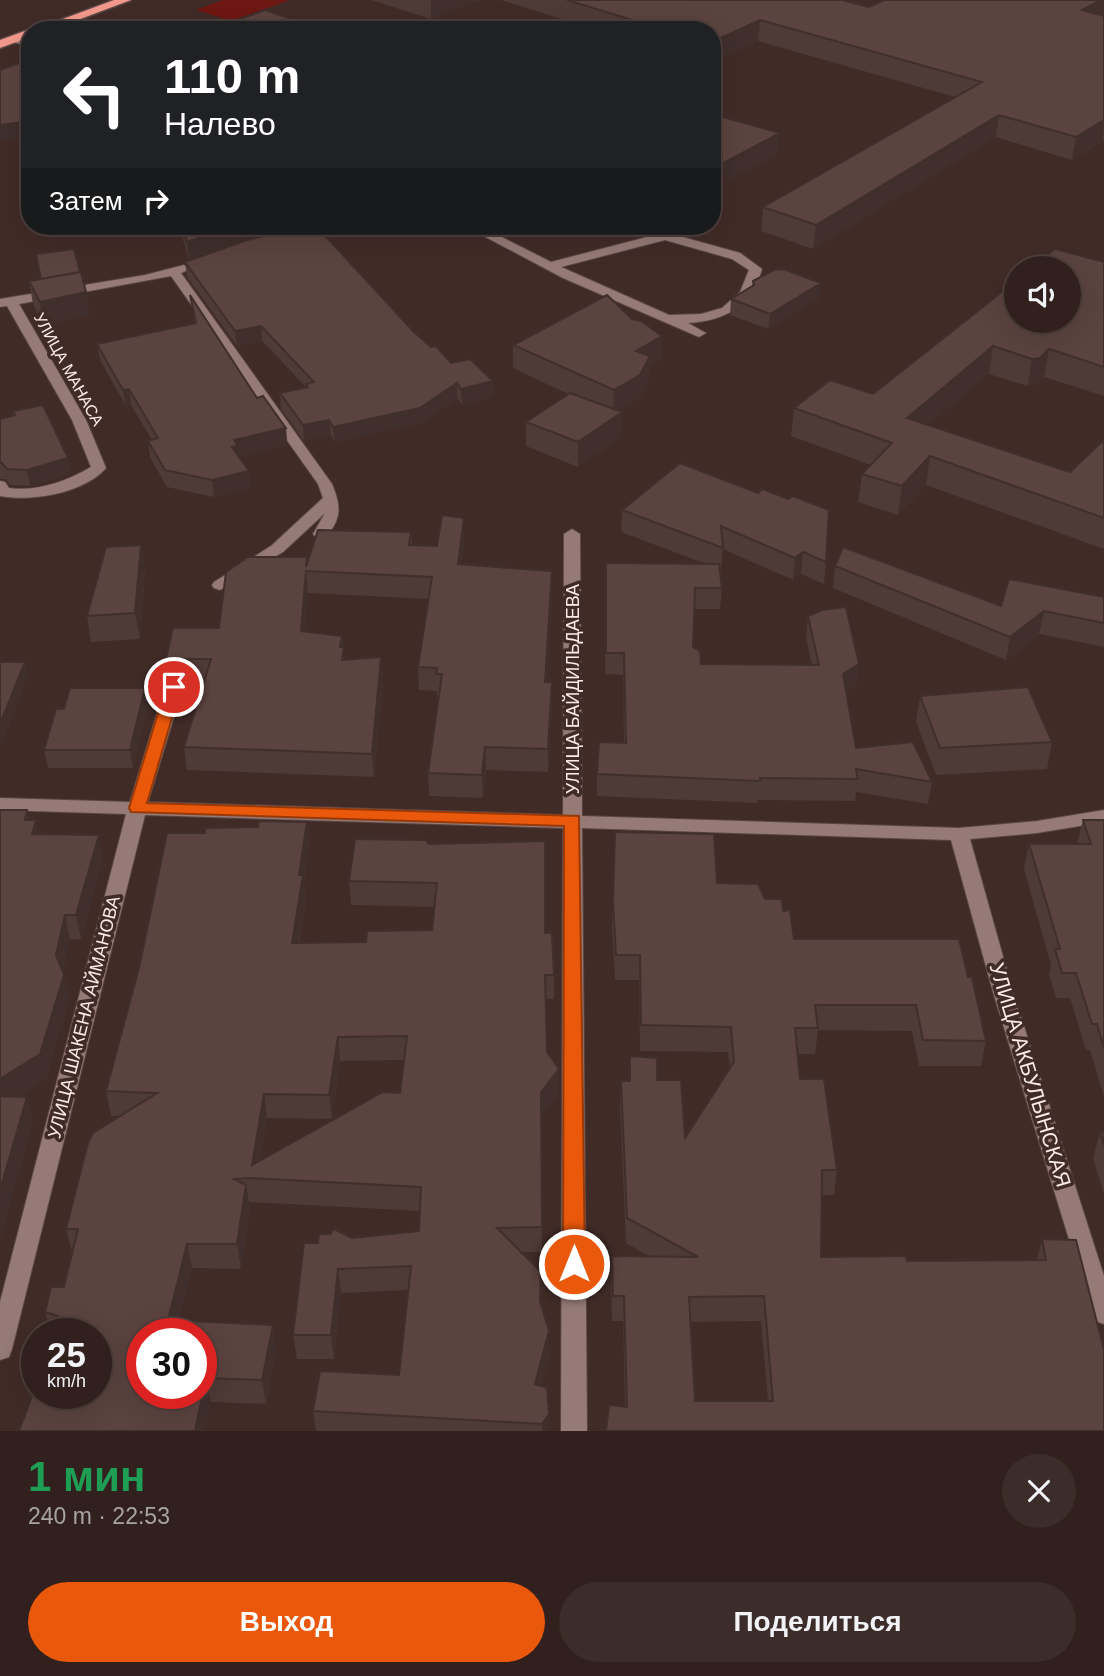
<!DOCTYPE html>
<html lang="ru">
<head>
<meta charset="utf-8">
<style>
	body { margin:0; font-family:Helvetica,sans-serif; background:#3d2d2a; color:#f1f3f6; height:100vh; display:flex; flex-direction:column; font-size:26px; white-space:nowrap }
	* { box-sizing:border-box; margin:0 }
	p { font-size:23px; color:#a8a3a4 }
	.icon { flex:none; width:38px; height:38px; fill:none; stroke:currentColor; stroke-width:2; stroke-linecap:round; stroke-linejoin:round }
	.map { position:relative; height:1431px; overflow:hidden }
	.drawer { display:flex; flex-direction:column; background:#31201d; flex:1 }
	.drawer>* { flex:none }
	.banner { position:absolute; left:21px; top:21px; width:700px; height:214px; border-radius:28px; box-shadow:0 7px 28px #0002,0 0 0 2px #4c3e3b; background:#202124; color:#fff; overflow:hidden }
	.buttons { position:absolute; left:1004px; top:256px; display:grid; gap:14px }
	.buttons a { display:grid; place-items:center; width:77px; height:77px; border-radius:50%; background:#31201d; box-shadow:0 7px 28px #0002,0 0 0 2px #4c3e3b; font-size:35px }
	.speed { position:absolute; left:21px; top:1318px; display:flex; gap:14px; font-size:35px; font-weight:700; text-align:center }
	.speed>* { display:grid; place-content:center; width:91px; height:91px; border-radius:50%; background:#31201d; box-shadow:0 7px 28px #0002,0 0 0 2px #4c3e3b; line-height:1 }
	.speed small { font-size:18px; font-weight:400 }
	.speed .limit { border:10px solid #d22; background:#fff; color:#111 }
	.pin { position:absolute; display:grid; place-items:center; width:60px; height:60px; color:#fff; margin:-30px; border:4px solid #fff; border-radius:50%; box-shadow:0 2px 7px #0007 }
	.me { position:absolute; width:77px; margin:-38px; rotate:0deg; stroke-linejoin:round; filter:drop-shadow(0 0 5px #0008) }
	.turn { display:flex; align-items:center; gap:24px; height:147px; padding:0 28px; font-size:32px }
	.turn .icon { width:91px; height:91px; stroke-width:2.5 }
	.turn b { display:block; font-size:49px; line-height:60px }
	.then { display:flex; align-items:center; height:66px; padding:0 28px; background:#0003; gap:14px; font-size:26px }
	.round { display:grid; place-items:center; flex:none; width:74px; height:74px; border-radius:37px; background:#3d2d2a }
	.summary { display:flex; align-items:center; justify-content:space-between; height:119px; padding:0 28px }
	h1 { font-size:42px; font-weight:600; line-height:52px; color:#1e9e55 }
	.cta { display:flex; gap:14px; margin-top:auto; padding:14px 28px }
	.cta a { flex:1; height:80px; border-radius:42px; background:#ea580c; color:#fff; font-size:28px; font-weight:600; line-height:80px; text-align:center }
	.cta a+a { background:#3d2d2a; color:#f1f3f6 }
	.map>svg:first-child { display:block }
</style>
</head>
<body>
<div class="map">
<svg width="1104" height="1431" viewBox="0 0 1104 1431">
	<rect width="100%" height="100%" fill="#412b27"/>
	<path fill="#6e1713" d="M223,0H290L231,21L196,10Z"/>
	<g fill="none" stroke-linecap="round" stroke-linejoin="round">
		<defs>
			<path id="street" d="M14,36L30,41V47L10,41L9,39Z
				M465,226H480L551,262L674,230L678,231L679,236L740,253L762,269C752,306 725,321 688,323L706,333L699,337L563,278ZM665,240L732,259L749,270L740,292L722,308L701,314L669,315L561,267Z
				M184,265L190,269L181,273L332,484C341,506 342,518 326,537H316L313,534L325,513L283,552L220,590L214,588L212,585L214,582L271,546L323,498L318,484L171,276L19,304L86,420L106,468C84,493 32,502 0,496V481L5,482L9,488C37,492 67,481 91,467L72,420L7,306L0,307V299L145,275Z
				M572,529L580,534L582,816L959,828L1037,821L1104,810V822L1037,833L970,839L1013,992L1104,1276V1324L1095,1321L1092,1314L993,992L951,840L582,828L587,1431H561L563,828L145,815L12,1349L9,1357L0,1360V1302L126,814L0,810V798L130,802L165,687L174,682L183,687L148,802L563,815L564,534Z"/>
			<path id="highway" d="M114,0H131L51,30H33Z
				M30,29V37L0,48V40Z"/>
		</defs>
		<use href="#street" stroke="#5a4744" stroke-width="2"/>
		<use href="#highway" stroke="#5a4744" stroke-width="3"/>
		<use href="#street" fill="#957a76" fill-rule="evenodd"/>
		<use href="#highway" fill="#f3988c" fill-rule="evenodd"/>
	</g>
	<path fill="#4e3a36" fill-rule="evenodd" d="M371,0H481L431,19Z
		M501,0H842L869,7L1104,0V140L1072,160L996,137L813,249L761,231L763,207L955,97L758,41L712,30H597Z
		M163,226H242L244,241L414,332L451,363L493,381V397L462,405L457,398L421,423L335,442L331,435L304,441L281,409L280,393L306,387L262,341L237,346L187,277L185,262L231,246L189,260L179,227L164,229Z
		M1104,262V396L1044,377L1035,385L1028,386L989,374L928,425L1070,472L1104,440V549L926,485L898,515L858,502L862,474L871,465L791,436L794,408L873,394Z
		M29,281L90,315L44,325L33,304Z
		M753,281L819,298L768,329L730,315L731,299L752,286Z
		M190,295L257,398L286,428L287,445L239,456L249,471L251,488L214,497L167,487L150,457L148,441L152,440L131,405L126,406L100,360L97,344L195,323Z
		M513,345L661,359L649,366V380L639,399L618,411L622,412L621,437L578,467L526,446V422L568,394L513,368Z
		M13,411L71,474L30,486L10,485L6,479H0V419L14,416Z
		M680,463L826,562L824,584L801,574L793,580L723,549L721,570L720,569L722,588L720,609H694L693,647L701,664L812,665L806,638L808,616L859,664L856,686L846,692L856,748L932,782L928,804L856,792L855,801L758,800V803L597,796V774L624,743L623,675L605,674L606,563L706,564L621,532L622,510Z
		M411,532L412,545L437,546L464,540L461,564L552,593L547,682L552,705L548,772L486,770L483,798L429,796L428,773L439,697H437V691L419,690L418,667L429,599L308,593L305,632L342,636L345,660L381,657L383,680L374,777L187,770L184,747L204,681H169L166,659L219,628L307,557V563Z
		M141,545L145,570L140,639L91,642L87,616Z
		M835,566L1001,606L1104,597V647L1039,634L1006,660L833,588Z
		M145,688L148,706L133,768H48L44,750L64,709Z
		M920,696L1052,742L1047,769L936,775L916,722Z
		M27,810L29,820L39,835L103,859L81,940L70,939L63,972L69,999L46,1079L17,1097H27L33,1121L0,1239Z
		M1083,820H1104V1097L1090,1050H1086L1070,998H1056L1049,974L1051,965L1024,869L1029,844H1077Z
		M307,822L309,846L304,882L306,899L299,943L366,942L432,930L434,907L351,905L349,881L429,844L545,933L554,975V999H545L547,1052L559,1093L541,1117L542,1252H521L541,1272V1305L549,1331V1356L541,1386L549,1431H316L313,1411L399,1375L408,1290L341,1293L334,1359H297L293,1335L318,1243L352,1238L419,1231L420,1211L249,1202L250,1209L241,1269L192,1268L179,1320L276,1350L266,1404L211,1402L37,1389L96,1334H51L45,1312L64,1287L72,1252L66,1229L120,1116H111L106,1091L205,833ZM404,1060L400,1093L260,1160L267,1118L332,1119L340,1061Z
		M615,832L717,883L765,899L783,911L794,939L968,977L986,1041L981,1066H919L912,1031L818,1030L815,1054H797L800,1079L837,1170L834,1195H822L821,1257L907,1261L1037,1260L1042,1239L1104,1431L625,1407L623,1321H612L611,1281L612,1256H649L626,1243L620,1106L621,1081L657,1080L685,1138L730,1068L728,1052L640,1051L639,980H615L612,927ZM761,1321L768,1401H695L691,1322Z
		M1100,1132H1104V1194L1093,1158Z"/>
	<path fill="#402f2c" d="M431,0H481L431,19Z
		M1101,0H1104V17L1082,10Z
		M760,20L758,41L712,63V42Z
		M303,23L304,30H283Z
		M999,115L996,137L813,249L816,225Z
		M1104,120L1103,140L1072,160L1076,137Z
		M30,121V137L0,141V125Z
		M780,133L778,154L712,189V169Z
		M164,226H179V227L164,229Z
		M235,226H242L244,241L189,260L187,242Z
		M821,283L819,298L768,329L770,314Z
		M86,292L90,315L44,325L40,302Z
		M261,326L262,341L237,346L235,331Z
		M662,336L661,359L649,366V380L639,399L613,414L614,390L636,351Z
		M993,346L989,374L904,446L907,418Z
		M1049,349L1044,377L1035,385L1028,386L1032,359Z
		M493,381V397L462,405L461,389Z
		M457,383V398L421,423L335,442L333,427Z
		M129,389L131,405L126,406L123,390Z
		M622,412L621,437L578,467V442Z
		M329,420L331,435L304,441L303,425Z
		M286,428L287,445L239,456L240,463L232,447L234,440Z
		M930,456L926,485L898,515L902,486Z
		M68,458L71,474L30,486L27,470Z
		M249,471L251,488L214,497L212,480Z
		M464,518V540L458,585V564Z
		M141,545L145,570L140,639L135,613Z
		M803,552L801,574L793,580L795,558Z
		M306,571L308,593L304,654L301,631Z
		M552,571V593L546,705L545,682Z
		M1044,611L1039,634L1006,660L1010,637Z
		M342,636L346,670L344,683L340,647Z
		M381,657L383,680L374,777L372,754Z
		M25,662L28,677L0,749V724Z
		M859,664L856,686L840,696L843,674Z
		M552,682V705L548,772V749Z
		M145,688L148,706L133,768L130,750Z
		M485,747L486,770L483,798L482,775Z
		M27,810L32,833L36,820L41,844L37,858L25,820Z
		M307,822L309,846L304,882L306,899L294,967L292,943L299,875Z
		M99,835L103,859L81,940L76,915Z
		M65,915L70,939L62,979L56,955Z
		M64,975L69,999L46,1079L0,1107V1079Z
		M338,1037L340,1061L332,1119L329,1095Z
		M559,1069V1093L541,1117V1092Z
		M264,1094L267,1118L257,1178L252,1165Z
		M27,1097L33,1121L0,1239V1190Z
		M246,1185L250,1209L241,1269L237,1244Z
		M187,1244L192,1268L176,1334L168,1320Z
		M338,1269L341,1293L334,1359L331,1335Z
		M273,1325L276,1350L266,1404L262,1380Z
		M549,1331V1356L536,1408L535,1384Z
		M206,1378L211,1402L205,1431H195Z
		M549,1414V1431H542V1424Z"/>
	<path fill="#5b433f" stroke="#402f2c" stroke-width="2" fill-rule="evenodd" d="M567,0H842L869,7L884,0H1101L1082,10L1104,16V120L1076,137L999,115L816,225L763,207L982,82L760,20L712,42V30H665Z
		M265,10L303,23L283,30H211Z
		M24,61L30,63V121L0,125V70Z
		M712,114L780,133L712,169Z
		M182,226H235L187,242Z
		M289,226H316L414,332L431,347L436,346L451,363L470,359L493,381L461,389L457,383L420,408L333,427L329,420L303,425L280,393L308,387L306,384L314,382L261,326L235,331L185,262L247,240L281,232Z
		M74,249L80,272L41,279L36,254Z
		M1055,249L1104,262V367L1049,349L1040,358L1032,359L993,346L907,418L1070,472L1104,440V518L930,456L902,486L862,474L892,443L794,408L830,380L873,394L1017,280V320H1069V268H1031Z
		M783,269L821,283L770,314L731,299L754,285L753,281L774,270Z
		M81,272L86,292L40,302L29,281Z
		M190,295L257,398L263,396L286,428L234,440L238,446L232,447L249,471L212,480L165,470L148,441L158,438L129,389L123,390L97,344L196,323Z
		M607,295L632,319L641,321L662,336L636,351L650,356L640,375L614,390L513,345Z
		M570,393L622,412L578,442L526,422Z
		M43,405L68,458L27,470L7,469L2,463H0V419L15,415L13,411Z
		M680,463L758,493L762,489L788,499L793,496L829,510L826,562L803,552L795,558L721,526L723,548L622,510Z
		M442,515L464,518L458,564L552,571L545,682H552L548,749L485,747L482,775L428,773L442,674H436L437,668L418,667L432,577L306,571L301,631L342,636L340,647H344L342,660L381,657L372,754L184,747L211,659H166L173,628H219L226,572L248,557H307L306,567L318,530L411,532L409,545L437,546Z
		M141,545L135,613L87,616L106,547Z
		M843,547L1001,606L1009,579L1104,597V623L1044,611L1010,637L835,566Z
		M606,563L719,564L722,588H695L693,647L700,651L701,664L819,665L808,616L822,610L846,607L859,664L843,674L856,748L913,742L932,782L856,769L858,779L760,778V781L597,774L599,742L626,743L624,653H606Z
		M0,662H25L0,724Z
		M1028,687L1052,742L940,748L920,696Z
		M70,688H145L130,750H44L56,709H64Z
		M0,810H27L25,820H36L32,834L99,835L76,915H65L56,955L64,975L40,1054L0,1079Z
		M1083,820H1104V1048L1097,1024H1092L1076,973H1062L1055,949H1060L1029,844H1091Z
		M259,821L307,822L299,875H303L292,943L366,942L367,931L432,930L437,883L349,881L355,839L425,840L429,844L545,841V933H552L554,975H545L547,1052L559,1069L541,1092L542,1227L497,1228L541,1272L540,1301L549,1331L535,1384L547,1388L549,1414L542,1424L313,1411L320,1371L399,1375L411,1266L338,1269L331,1335H293L304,1243H318L319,1234H330L334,1229L352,1238L419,1231L421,1187L250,1178L234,1179L246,1185L237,1244H187L168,1320L273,1325L262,1380L206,1378L195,1431H19L34,1391L37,1389V1393H96V1334H53L58,1316L45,1312L51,1287H64L78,1229H66L88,1143L93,1133L157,1093L106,1091L139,968L167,833H205V828L258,827ZM407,1036L400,1093L383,1092L252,1165L264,1094L329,1095L338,1037ZM142,1334H201V1393H142Z
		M615,832L714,834L717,883L758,884L765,899H782L783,911L790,910L794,939H959L968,977H972L986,1041L923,1040L916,1005H815L818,1028H795L800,1079H824L837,1170H822L821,1257L906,1256L907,1261L1046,1260L1042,1239L1076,1240L1104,1350V1431H606L609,1405L627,1407L624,1296H613L612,1256L698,1257L627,1218L621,1081H630V1056L657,1058V1080H681L685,1138L734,1062L731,1027L641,1025L640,955H616L613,902ZM764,1296L773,1401H695L689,1297Z
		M0,1096L27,1097L0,1190Z
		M1100,1132H1104V1145Z"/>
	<path fill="#ea580c" stroke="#983908" stroke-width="2" d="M174,683L181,687L147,803L579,816L585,1264L581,1271L574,1273L566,1271L563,1264L564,826L131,812L129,808L166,687Z"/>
	<g text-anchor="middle" stroke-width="7" stroke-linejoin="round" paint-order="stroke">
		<g font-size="16" fill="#faebe8" stroke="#412b27">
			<text transform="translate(69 369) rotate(61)" y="6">УЛИЦА МАНАСА</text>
		</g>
		<g font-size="18" fill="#faebe8" stroke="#412b27">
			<text transform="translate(573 689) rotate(-90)" y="6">УЛИЦА БАЙДИЛЬДАЕВА</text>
			<text transform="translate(84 1017) rotate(-76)" y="6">УЛИЦА ШАКЕНА АЙМАНОВА</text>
		</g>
		<g font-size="21" fill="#faebe8" stroke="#412b27">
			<text transform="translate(1030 1075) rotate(73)" y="7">УЛИЦА АКБУЛЫНСКАЯ</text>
		</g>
	</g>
</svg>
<div class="buttons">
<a><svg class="icon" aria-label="sound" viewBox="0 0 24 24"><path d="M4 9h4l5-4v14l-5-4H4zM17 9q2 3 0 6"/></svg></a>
</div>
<div class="speed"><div>25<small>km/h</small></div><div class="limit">30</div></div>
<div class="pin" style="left:174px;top:687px;background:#d93025"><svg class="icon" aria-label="arrive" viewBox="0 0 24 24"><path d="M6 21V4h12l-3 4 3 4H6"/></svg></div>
<svg class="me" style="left:574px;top:1264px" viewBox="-20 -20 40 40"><circle r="17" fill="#ea580c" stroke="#fff" stroke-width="3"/><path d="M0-11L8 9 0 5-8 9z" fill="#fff"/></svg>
<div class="banner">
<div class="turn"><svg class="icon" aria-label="left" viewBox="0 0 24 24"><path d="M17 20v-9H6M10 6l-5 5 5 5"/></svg><div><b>110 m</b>Налево</div></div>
<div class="then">Затем<svg class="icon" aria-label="right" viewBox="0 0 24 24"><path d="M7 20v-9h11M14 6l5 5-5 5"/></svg></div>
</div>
</div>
<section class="drawer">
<div class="summary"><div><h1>1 мин</h1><p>240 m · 22:53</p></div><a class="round"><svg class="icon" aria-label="close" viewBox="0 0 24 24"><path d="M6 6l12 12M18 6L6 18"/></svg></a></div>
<div class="cta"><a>Выход</a><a>Поделиться</a></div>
</section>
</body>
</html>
